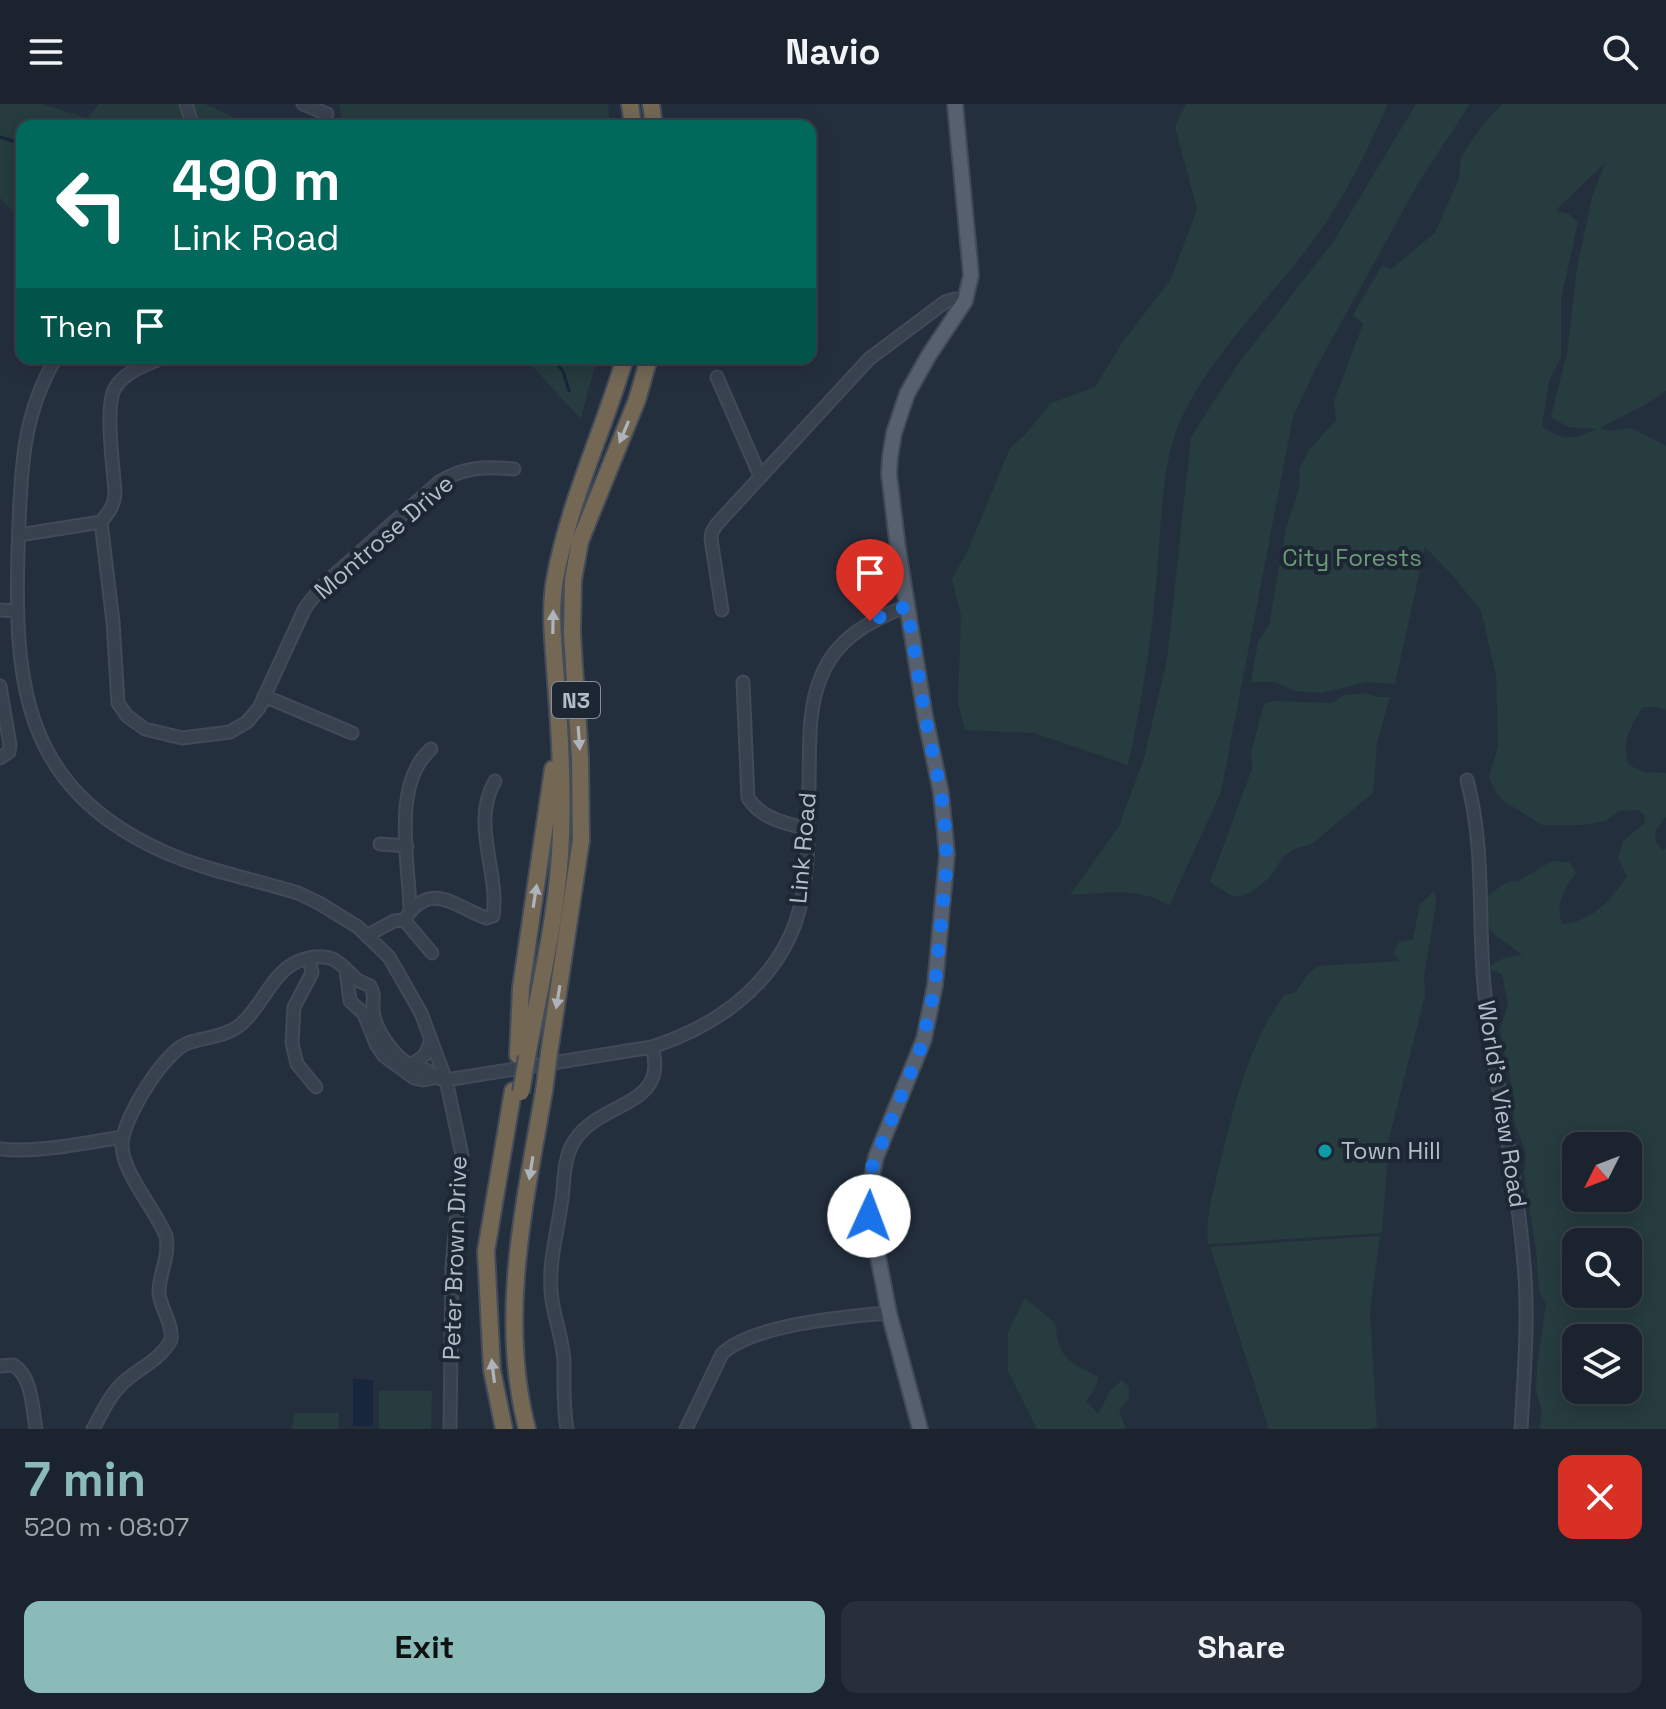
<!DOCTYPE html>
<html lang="en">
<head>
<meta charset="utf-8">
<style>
	body { margin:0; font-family:"Space Grotesk",sans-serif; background:#282f3a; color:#f1f3f6; height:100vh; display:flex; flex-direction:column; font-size:30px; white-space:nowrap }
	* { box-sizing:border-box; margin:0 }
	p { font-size:26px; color:#a0a4aa }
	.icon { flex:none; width:44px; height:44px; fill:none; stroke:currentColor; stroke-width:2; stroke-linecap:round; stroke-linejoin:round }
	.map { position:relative; height:1325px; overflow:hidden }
	.sheet { display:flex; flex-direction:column; background:#1b232e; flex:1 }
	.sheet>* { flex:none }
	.hud { position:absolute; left:16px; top:16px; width:800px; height:244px; border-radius:16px; box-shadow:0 4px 20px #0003,0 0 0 2px #39404a; background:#00695c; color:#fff; overflow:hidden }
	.needle { width:52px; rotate:228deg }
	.controls { position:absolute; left:1562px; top:1028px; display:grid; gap:16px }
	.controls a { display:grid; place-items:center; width:80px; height:80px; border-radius:16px; background:#1b232e; box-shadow:0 4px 20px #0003,0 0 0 2px #39404a; font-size:40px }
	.pin { position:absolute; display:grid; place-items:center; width:68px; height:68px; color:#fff; margin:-82px -34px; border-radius:50% 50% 50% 0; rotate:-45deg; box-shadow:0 0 8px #0007 }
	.pin .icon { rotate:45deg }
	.me { position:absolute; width:88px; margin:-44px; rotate:2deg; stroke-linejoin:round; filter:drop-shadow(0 0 6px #0008) }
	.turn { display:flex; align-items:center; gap:28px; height:168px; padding:0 24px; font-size:36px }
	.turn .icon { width:104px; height:104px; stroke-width:2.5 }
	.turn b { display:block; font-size:56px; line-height:68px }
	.then { display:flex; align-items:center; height:76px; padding:0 24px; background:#0003; gap:16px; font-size:30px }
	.round { display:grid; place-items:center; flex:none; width:84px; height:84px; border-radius:16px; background:#282f3a }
	.overview { display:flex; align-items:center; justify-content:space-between; height:136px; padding:0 24px }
	h1 { font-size:48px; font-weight:600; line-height:60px; color:#8bbbb9 }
	.button { display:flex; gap:16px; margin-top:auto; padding:16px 24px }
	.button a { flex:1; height:92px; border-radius:16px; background:#8bbbb9; color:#111; font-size:32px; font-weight:600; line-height:92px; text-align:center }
	.button a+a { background:#282f3a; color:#f1f3f6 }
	header { display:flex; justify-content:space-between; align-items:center; height:104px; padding:0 24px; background:#1b232e; font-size:36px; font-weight:600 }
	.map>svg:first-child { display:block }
</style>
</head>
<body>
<header><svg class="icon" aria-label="menu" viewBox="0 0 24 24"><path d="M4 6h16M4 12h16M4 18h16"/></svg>Navio<svg class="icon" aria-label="search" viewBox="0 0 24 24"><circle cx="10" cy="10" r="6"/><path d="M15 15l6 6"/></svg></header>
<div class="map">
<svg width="1666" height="1325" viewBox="0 0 1666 1325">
	<rect width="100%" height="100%" fill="#242f3e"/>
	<path fill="#263c3f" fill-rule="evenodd" d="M0,0H42L87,14L99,0H205L253,22H22V117L0,94Z
		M339,0H608L610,22H343Z
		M1186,0H1388C1367,47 1346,91 1316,133C1272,193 1214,246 1182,313C1160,358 1161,431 1156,481C1151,541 1141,602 1128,661L1034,629L965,626L958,599L961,511L952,475L968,446L1010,344L1025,331L1051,299L1095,283L1122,239L1171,175L1197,105L1175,23Z
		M1416,0H1470L1420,76L1316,264L1293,313L1221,688L1169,802C1142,782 1103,790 1070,791L1119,722L1144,654L1167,555L1191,333L1238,260L1333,138Z
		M1502,0H1666V287L1648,299L1600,324L1609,327L1631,324L1666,342V606L1659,603H1643C1630,623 1621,638 1629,661L1643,668L1666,669V713L1656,726L1655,737L1663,747L1666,744V1325H1539L1542,1309L1536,1284L1537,1263L1546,1200L1539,1186L1536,1145L1524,1071L1526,1049L1514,1017V995L1500,926L1508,900L1502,870L1489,865C1498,853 1509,854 1522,851C1495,828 1482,833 1487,792L1507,778L1518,777L1552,757L1569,758L1576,769C1564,786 1555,799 1562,820C1592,818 1611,796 1627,772L1618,754L1623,737L1645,719L1644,711L1638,706L1619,707L1605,717L1582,721H1542L1502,696L1494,685L1489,673L1498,642L1496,571L1481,507L1454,473L1425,443L1395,580L1366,578L1322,589L1294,587L1276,578H1251L1258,538L1269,521L1286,424L1299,385L1300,363L1310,345L1336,316L1334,297L1363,220L1353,211L1382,161L1391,165L1435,129L1459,74L1461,53L1481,23ZM1605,59L1592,93L1577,164L1567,249L1551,313L1568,323L1596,325C1572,336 1565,337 1542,323L1549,277L1561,254V195L1578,118L1569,110L1556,106ZM1576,1042H1628V1094H1576ZM1576,1138H1628V1190H1576ZM1576,1234H1628V1286H1576Z
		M520,254H597L581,315L529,259Z
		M1364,589L1378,593H1390L1377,638L1373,689L1312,740L1294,745L1283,753L1269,774L1253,787L1240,793L1230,791L1210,778L1252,665L1251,649L1264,600L1273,597L1331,599L1345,591Z
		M1433,788L1436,792V801L1424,872L1425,892L1389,1035L1382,1129L1208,1140C1205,1113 1214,1085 1220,1059C1235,999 1248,942 1284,891L1296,888L1307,871L1318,862L1400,857L1393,850L1399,838L1413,835L1420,800Z
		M1380,1132L1370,1207L1377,1323L1370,1325H1269L1210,1143Z
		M1025,1194L1055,1219C1060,1257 1066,1255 1098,1273L1095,1285L1086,1297L1098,1310L1110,1287L1122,1276L1129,1283V1294L1119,1306L1126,1325H1037L1008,1267V1228Z
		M379,1287H432L431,1325H379Z
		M294,1309H339L338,1325H292Z"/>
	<path fill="#17263c" d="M353,1275L373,1276V1322H353Z"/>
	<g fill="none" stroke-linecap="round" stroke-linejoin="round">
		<path stroke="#17263c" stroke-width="3" d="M0,33L22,40
			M551,254L563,267L569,287"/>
		<defs>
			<path id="minor" d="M186,0L193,22
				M303,0L327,10
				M56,254C19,316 21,377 18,447C14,581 24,683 160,746C203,766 253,775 298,789L319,799L358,823L389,853L421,909L446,976L462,1051L452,1164L450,1325
				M717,273L760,372
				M101,418L113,518L118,599L127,612L145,625L182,634L230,628L247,618L259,604L305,504L323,481L439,378C464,363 485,362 514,365
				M19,431L101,418C109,408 114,402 115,390C114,366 104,303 115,284C124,268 146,261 162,254
				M0,506L17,507
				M722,506L711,435L712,428L717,420L869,255L945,198L955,195L965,197
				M743,578L748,694C762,715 784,719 808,725
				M0,582L10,641L9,648L0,654
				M264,592L352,629
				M1467,676C1487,750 1476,825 1486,900C1497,987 1517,1073 1524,1160C1529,1215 1524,1271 1521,1325
				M380,740L407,742
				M410,805C409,758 391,680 431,645
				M404,816C431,776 452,801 486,814L493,812C500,768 470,720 495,677
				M368,831L394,817L404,816L432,849
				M309,854L312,869L294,903L292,939L297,960L316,983
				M346,867L350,897L364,910L376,940L384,952L414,974L423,976L433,974
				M411,961L425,951L431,936
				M0,1045C41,1049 83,1039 123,1033
				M0,1262L13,1261C33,1273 32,1304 36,1325
				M93,1325C102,1309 110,1290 125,1277C141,1263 160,1256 171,1236C173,1218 160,1205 159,1188C159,1168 170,1154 166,1132C155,1104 121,1068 122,1039C124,1013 164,948 188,939C205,933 225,933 240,921C265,901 272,862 308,854C333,849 339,858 355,874C359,878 365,879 370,882C376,892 372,896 373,906C375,926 394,953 412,962C416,963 421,963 424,965C435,970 432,974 446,976L652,943C714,923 771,884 795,820C810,778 808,726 809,681C810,646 807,606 821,573C836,534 871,516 907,502
				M567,1325C563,1302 564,1281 564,1258C563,1233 552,1210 551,1186C549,1157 557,1130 561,1101C565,1080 562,1055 575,1036C600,997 670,1003 652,943
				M686,1325L722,1250C751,1221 848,1212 889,1209"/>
			<path id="major" d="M920,1325L889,1209L867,1096L876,1053L924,935L935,881L947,750L941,689L925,612L898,445L889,370L890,353L894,329L907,290L929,251L965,197L971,171L955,0"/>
			<path id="highway" d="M630,0L633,22
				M651,0L654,22
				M549,949L581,736L580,655L572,529L573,476L580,437L637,296L649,254
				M518,951L521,884L553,665
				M527,953C540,880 559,805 561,730C563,679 560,629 556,578C554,544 549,508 555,475C569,398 603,328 625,254
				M504,1325L492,1266L486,1147L513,987
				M527,1325C498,1213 525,1098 544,987"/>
		</defs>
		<use href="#minor" stroke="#414a57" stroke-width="15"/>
		<use href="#major" stroke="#414a57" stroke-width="18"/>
		<use href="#highway" stroke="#434c59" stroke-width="20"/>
		<use href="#minor" stroke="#38414e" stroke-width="11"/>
		<use href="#major" stroke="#56606e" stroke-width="14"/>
		<use href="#highway" stroke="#746855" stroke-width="16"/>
		<defs>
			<path id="highway-bridge" d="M544,987L549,949
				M521,988L527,953"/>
		</defs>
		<use href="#highway-bridge" stroke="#434c59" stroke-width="20" stroke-linecap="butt"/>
		<use href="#highway-bridge" stroke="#746855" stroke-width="16"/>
	</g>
	<defs><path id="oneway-solid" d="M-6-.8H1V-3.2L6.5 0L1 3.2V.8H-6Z" transform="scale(2)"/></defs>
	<g fill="#aeb4bd">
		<use href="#oneway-solid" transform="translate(624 328) rotate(113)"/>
		<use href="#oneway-solid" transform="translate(553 518) rotate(-89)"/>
		<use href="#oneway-solid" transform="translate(579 634) rotate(86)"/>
		<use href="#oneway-solid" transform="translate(535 792) rotate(-81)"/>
		<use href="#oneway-solid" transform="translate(558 893) rotate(99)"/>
		<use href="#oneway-solid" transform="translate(531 1064) rotate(99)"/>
		<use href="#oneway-solid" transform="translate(493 1267) rotate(-97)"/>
	</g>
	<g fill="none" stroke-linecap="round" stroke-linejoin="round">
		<path stroke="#1a73e8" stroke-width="14" stroke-dasharray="0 25.2" d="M869,1112L868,1086L872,1063L920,946L929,910L935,881L946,768V731L941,689L925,612L907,502L870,517"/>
	</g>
	<circle fill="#0f9aa8" stroke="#1d2633" stroke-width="3" cx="1325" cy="1047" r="8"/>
	<g text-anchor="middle" stroke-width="8" stroke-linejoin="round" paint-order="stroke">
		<rect fill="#1d2633" stroke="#878f9c" stroke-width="2" x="552" y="578" width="48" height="36" rx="6"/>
		<g font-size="22" font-weight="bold" fill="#b4bcc9">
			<text x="576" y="604">N3</text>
		</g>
		<g font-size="24" fill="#b4bcc9" stroke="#1d2633">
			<text transform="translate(384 433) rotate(-41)" y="8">Montrose Drive</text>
			<text transform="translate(803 744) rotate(-85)" y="8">Link Road</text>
			<text transform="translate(1502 1000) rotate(81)" y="8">World's View Road</text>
			<text transform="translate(455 1154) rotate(-88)" y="8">Peter Brown Drive</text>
		</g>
		<g font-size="24" fill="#6b9a76" stroke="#1d2633">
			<text x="1352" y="462">City Forests</text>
		</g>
		<g font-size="24" fill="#b4bcc9" stroke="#1d2633" text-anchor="start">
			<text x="1341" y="1055">Town Hill</text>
		</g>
	</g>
</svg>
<div class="controls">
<a><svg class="needle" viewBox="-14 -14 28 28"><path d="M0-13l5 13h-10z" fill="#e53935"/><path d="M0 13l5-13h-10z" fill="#a0a4aa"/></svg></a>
<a><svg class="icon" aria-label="search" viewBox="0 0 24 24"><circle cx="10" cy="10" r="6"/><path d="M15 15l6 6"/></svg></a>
<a><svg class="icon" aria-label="layers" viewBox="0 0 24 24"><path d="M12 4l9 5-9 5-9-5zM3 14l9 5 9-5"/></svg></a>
</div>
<div class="pin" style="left:870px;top:517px;background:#d93025"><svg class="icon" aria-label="arrive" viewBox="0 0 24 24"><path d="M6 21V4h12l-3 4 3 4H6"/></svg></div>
<svg class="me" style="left:869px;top:1112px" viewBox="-20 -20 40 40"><circle r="19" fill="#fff"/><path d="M0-13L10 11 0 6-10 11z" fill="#1a73e8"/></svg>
<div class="hud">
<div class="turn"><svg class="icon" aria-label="left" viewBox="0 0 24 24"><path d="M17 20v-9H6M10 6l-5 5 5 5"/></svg><div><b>490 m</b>Link Road</div></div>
<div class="then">Then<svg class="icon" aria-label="arrive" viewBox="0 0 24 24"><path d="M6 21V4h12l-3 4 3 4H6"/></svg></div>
</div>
</div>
<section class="sheet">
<div class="overview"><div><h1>7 min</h1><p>520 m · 08:07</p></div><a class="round" style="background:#d93025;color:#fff"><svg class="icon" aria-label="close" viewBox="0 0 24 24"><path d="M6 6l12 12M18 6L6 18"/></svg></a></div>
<div class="button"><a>Exit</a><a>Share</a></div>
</section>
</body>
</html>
